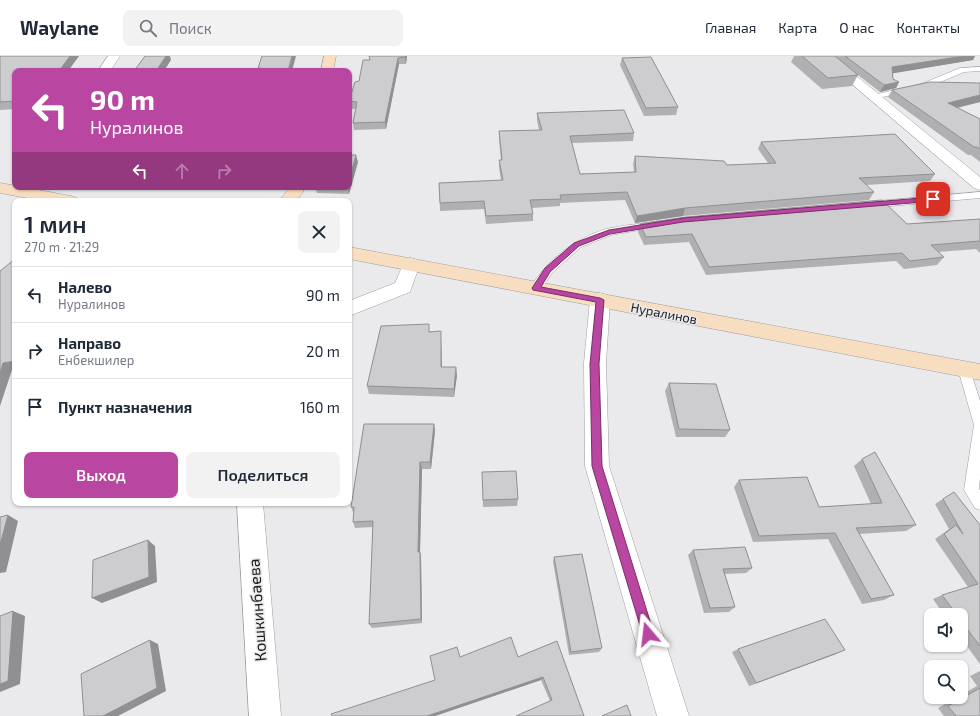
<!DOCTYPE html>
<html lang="ru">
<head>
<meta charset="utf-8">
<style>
	body { margin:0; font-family:"Exo 2",sans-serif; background:#f2f2f3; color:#1f2937; height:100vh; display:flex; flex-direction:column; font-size:15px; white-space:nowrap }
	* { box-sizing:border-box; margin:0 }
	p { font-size:13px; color:#747a83 }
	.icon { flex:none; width:22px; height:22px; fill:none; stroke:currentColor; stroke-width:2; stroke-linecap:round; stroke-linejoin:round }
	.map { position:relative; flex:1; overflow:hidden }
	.details { position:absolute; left:12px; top:142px; width:340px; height:308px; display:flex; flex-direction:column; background:#fff; border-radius:8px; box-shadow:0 1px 3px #0004 }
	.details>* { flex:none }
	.hud { position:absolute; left:12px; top:12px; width:340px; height:122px; border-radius:8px; box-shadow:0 1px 3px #0004; background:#b946a1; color:#fff; overflow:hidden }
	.fabs { position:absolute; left:924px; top:552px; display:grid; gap:8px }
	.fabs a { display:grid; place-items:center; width:44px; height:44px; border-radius:8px; background:#fff; box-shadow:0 1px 3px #0004; font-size:20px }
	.pin { position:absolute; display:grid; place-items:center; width:34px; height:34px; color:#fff; margin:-17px; border-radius:8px; box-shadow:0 2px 6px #0006 }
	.me { position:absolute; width:44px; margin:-22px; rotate:343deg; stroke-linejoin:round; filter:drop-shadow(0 0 3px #0008) }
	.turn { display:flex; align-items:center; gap:14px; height:84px; padding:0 12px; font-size:18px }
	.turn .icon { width:52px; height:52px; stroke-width:2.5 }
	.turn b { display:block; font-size:28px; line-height:34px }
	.lanes { display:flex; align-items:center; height:38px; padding:0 12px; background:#0003; justify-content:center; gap:20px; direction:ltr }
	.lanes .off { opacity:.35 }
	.round { display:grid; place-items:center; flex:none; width:42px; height:42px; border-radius:8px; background:#f2f2f3 }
	.headline { display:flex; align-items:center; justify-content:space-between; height:68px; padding:0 12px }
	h1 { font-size:24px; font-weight:600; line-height:30px }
	.button { display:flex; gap:8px; margin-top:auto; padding:8px 12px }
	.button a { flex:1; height:46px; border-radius:8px; background:#b946a1; color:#fff; font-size:16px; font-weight:600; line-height:46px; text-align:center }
	.button a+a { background:#f2f2f3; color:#1f2937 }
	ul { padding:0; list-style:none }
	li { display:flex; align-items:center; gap:12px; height:56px; padding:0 12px; border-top:1px solid #e0e1e3 }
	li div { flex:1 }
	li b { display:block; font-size:15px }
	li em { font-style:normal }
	header { display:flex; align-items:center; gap:24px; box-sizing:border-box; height:56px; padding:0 20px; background:#fff; border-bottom:1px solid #e0e1e3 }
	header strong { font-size:19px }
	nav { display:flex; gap:22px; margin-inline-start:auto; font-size:14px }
	.search { width:280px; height:36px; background:#f2f2f3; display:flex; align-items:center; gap:10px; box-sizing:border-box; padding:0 14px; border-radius:8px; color:#747a83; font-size:15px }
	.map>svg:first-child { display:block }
</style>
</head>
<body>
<header>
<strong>Waylane</strong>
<div class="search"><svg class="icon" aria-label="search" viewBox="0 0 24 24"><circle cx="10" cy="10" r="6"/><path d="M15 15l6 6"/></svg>Поиск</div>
<nav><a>Главная</a><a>Карта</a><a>О нас</a><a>Контакты</a></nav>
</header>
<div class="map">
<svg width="980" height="660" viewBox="0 0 980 660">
	<rect width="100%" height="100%" fill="#eaeaed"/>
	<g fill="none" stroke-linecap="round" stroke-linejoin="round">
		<defs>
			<path id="lane" d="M980,11V15L964,16L926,32L873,43L869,41L873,39L921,28L960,12Z
				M980,136V142L868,152L863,149L868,146Z
				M658,165L663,168L662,170L611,179L581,191L552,217L540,235H532L530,232C548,203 574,183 606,173C623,169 641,168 658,165Z
				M964,308L968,309L970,313L980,345V422L979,433L980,434V454L975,452L964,434L974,369L958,313L960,309Z"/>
			<path id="street" d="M108,0H120L110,15H98Z
				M819,0H832L980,121V134L974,132Z
				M411,202L417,204L420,208L410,236L349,260V245L395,227L405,204Z
				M600,237L607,239L610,244L606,307L609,410L689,660H657L585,410L584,307L590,244L593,239Z
				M237,447H263L281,660H249Z"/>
			<path id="secondary" d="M324,0H336L333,15H321Z
				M0,127L71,140L77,142L79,145H44L0,137Z
				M288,131H304L303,136L296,145H279L287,135Z
				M349,191L980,308V324L349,203Z"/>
		</defs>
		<use href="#lane" stroke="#9e9ea1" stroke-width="1"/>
		<use href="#street" stroke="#9e9ea1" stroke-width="1"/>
		<use href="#secondary" stroke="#9e9ea1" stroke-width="1"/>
		<use href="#lane" fill="#fff" fill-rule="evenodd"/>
		<use href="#street" fill="#fff" fill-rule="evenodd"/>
		<use href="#secondary" fill="#f8dec1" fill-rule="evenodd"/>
	</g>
	<path fill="#b0b0b3" d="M0,0H79L68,15H15V53L0,54Z
		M369,0H407L406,8H399L386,73L354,74L353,67L355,53H350L349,45L370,4Z
		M794,0H975L973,4L893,17V23L899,26L896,32L880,36L844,8L858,19L852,30L822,33L791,6Z
		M622,2L678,51L676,59L644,60L620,9Z
		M980,27V46L957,52L980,63V106L971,99H968L888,41L892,34Z
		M537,57L634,77L633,85L572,87L580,118L634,116L633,108L635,100L727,109L768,107L758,93L761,86L935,118L930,125L866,129L874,136L869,144L683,160L635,167L625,144L560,147V150L532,152L533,158V165L486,168L484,153L440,155L439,127L501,124L499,112V104H501L499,83V75L539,74L537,64Z
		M358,106L349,138L317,137L315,131H349Z
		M980,163V197L976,193L938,196L944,201L937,209L904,213L896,205L706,219L689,186L644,189L638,176L640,168H907Z
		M430,275L441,283L442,311L457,319L454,341L369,338L367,330Z
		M669,327L730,374L725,381H676L665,335Z
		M434,368L435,375L431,413H422L420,496L421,501L422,567L372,572L369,568L373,471L355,472L353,466V456L351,451Z
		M862,403L916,469L906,475L859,478L894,539L884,544L862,548L828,483L753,486L734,431L739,424L819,451L871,448L854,410Z
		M482,416L518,443L517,450L483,451Z
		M954,436L980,469V608L961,582V559H944L933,543L942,539L968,531L935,483L949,473L935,448Z
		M693,494L752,512L746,517L725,518L735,551L729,556L704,557L688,499Z
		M554,501L602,592L599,596L569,599L553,506Z
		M557,585L584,660L550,645L541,624L435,660H332L435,624L460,601H518Z
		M738,593L836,598L749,630L732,596Z
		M980,615V660H944L938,652L957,641H961V639L977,630L970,620Z"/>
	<path fill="#909092" d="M70,0H79L68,15H59Z
		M166,0H170L171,4L164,15H156Z
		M292,0H296L292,15H288Z
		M405,0H407L406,8L405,1Z
		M964,0H975L973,4L889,18L892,11Z
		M398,2L399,8L386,73L385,66Z
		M899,26L896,32L880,36L884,29Z
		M980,39V46L943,55L948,47Z
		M356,99L358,106L349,138L347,131H349V124Z
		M685,152L683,160L635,167L637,160Z
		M441,275V283L442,318L441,311Z
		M15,305V313L12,314L0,350V317L3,307Z
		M456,311L457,319L454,341V333Z
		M434,368L435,375L431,413L430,406Z
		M420,406L422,413L420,496L421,501L422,567L421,563L418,496Z
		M8,459L18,465L6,516L0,517V489Z
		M148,484L155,490L157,526L102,547L92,542Z
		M13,555L25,560L20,628L0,636V628Z
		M150,584L158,588L166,635L118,660H103Z
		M845,594L836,598L749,630L756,627Z
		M543,621L541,624L435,660H427Z"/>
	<path fill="#cdcdd0" stroke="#909092" d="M0,0H70L59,15H15V45L0,46Z
		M145,0H166L156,15H134Z
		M262,0H292L288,15H260L261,12H258Z
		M369,0H405V1L398,2L385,66L353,67L357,46L349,45L355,26L359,25L363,4H370Z
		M802,0H835L858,19L828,22Z
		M845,0H964L892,11L893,23L899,26L884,29Z
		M651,1L678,51L646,52L622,2Z
		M930,26L980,27V39L948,47L980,63V93L977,91H974L892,34Z
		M624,54L634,77L570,80L580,118L636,116L635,100L724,105L727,109L776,107L761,86L895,78L935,118L859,122L874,136L685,152L637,160L627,136L560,139L561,143L530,144L533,158L486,160L484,145L440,147L439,127L503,124L499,104H502L499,75L542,74L537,57Z
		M349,99H356L349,124Z
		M882,144L907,168L980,163V185L931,189L944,201L910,205L902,197L709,211L692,178L646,181L640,168L686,161Z
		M15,203V305L3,307L0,317V215Z
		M429,268V276L441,275V311H456L454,333L367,330L381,270Z
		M669,327L716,328L730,374L679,373Z
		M364,368H434L430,406H420L418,496H420L421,563L369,568L373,465L353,466L354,451H351Z
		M875,396L916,469L856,472L894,539L871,543L835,477L759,480L739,424L807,421L819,451L882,447L862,403Z
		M516,415L518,443L483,444L482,416Z
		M954,436L980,469V590L961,565V559H957L942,539L978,528L944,478L956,469L963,478L943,443Z
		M8,459L0,489V461Z
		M148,484L149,521L92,542L93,504Z
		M745,491L752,512L723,513L735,551L710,552L693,494Z
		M582,498L602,592L571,596L554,501Z
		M13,555L8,625L0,628V560Z
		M825,563L845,594L756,627L738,593Z
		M511,581L518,601L557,585L584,660H516L552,644L543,621L427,660H332L331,658L435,624L430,600L457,591L460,601Z
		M150,584L157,632L103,660H84L81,618Z
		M980,632V660H956L948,650Z
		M627,649L631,660H602Z"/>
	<path fill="#b946a1" stroke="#782e69" d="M933,141L936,143L935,145L683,166L610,178L579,190L550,216L541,231L600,242L604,244L599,308L602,410L654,578L652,583L648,585L644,583L592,410L590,308L596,246L533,234L532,232L545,212L574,187L609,174L683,162Z"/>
	<g text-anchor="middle" stroke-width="3" stroke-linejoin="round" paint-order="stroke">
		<g font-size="13" fill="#1d1d1e" stroke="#eaeaed">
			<text transform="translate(664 257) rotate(11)" y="5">Нуралинов</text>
		</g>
		<g font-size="16" fill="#1d1d1e" stroke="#eaeaed">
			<text transform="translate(257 554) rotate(-94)" y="6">Кошкинбаева</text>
		</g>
	</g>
</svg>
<div class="fabs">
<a><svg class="icon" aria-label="sound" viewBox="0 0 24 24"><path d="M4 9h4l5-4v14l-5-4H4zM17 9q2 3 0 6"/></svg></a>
<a><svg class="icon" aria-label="search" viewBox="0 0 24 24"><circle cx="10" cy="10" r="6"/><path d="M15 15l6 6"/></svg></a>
</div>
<div class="pin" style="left:933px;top:143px;background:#d93025"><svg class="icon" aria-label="arrive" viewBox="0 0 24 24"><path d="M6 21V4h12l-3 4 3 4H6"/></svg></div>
<svg class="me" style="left:648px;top:578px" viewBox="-20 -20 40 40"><path d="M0-17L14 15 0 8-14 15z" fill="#b946a1" stroke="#fff" stroke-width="4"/></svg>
<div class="hud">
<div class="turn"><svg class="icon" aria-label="left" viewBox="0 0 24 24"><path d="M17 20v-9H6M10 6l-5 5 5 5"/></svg><div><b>90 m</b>Нуралинов</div></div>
<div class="lanes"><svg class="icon" aria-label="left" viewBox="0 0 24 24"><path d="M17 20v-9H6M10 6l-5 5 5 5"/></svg><svg class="icon off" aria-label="ahead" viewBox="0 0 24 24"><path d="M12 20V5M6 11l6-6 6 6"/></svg><svg class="icon off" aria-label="right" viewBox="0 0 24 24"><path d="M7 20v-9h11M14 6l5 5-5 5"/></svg></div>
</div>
<section class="details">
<div class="headline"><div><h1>1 мин</h1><p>270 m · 21:29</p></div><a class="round"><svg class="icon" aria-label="close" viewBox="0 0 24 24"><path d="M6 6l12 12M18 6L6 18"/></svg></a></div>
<ul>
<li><svg class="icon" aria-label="left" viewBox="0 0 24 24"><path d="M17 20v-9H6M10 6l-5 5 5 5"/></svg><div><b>Налево</b><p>Нуралинов</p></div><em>90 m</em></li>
<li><svg class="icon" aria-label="right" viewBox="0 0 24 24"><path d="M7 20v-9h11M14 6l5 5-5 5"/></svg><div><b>Направо</b><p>Енбекшилер</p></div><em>20 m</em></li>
<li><svg class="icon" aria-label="arrive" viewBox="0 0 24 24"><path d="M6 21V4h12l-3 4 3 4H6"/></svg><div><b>Пункт назначения</b></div><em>160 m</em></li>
</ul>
<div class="button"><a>Выход</a><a>Поделиться</a></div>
</section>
</div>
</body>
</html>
